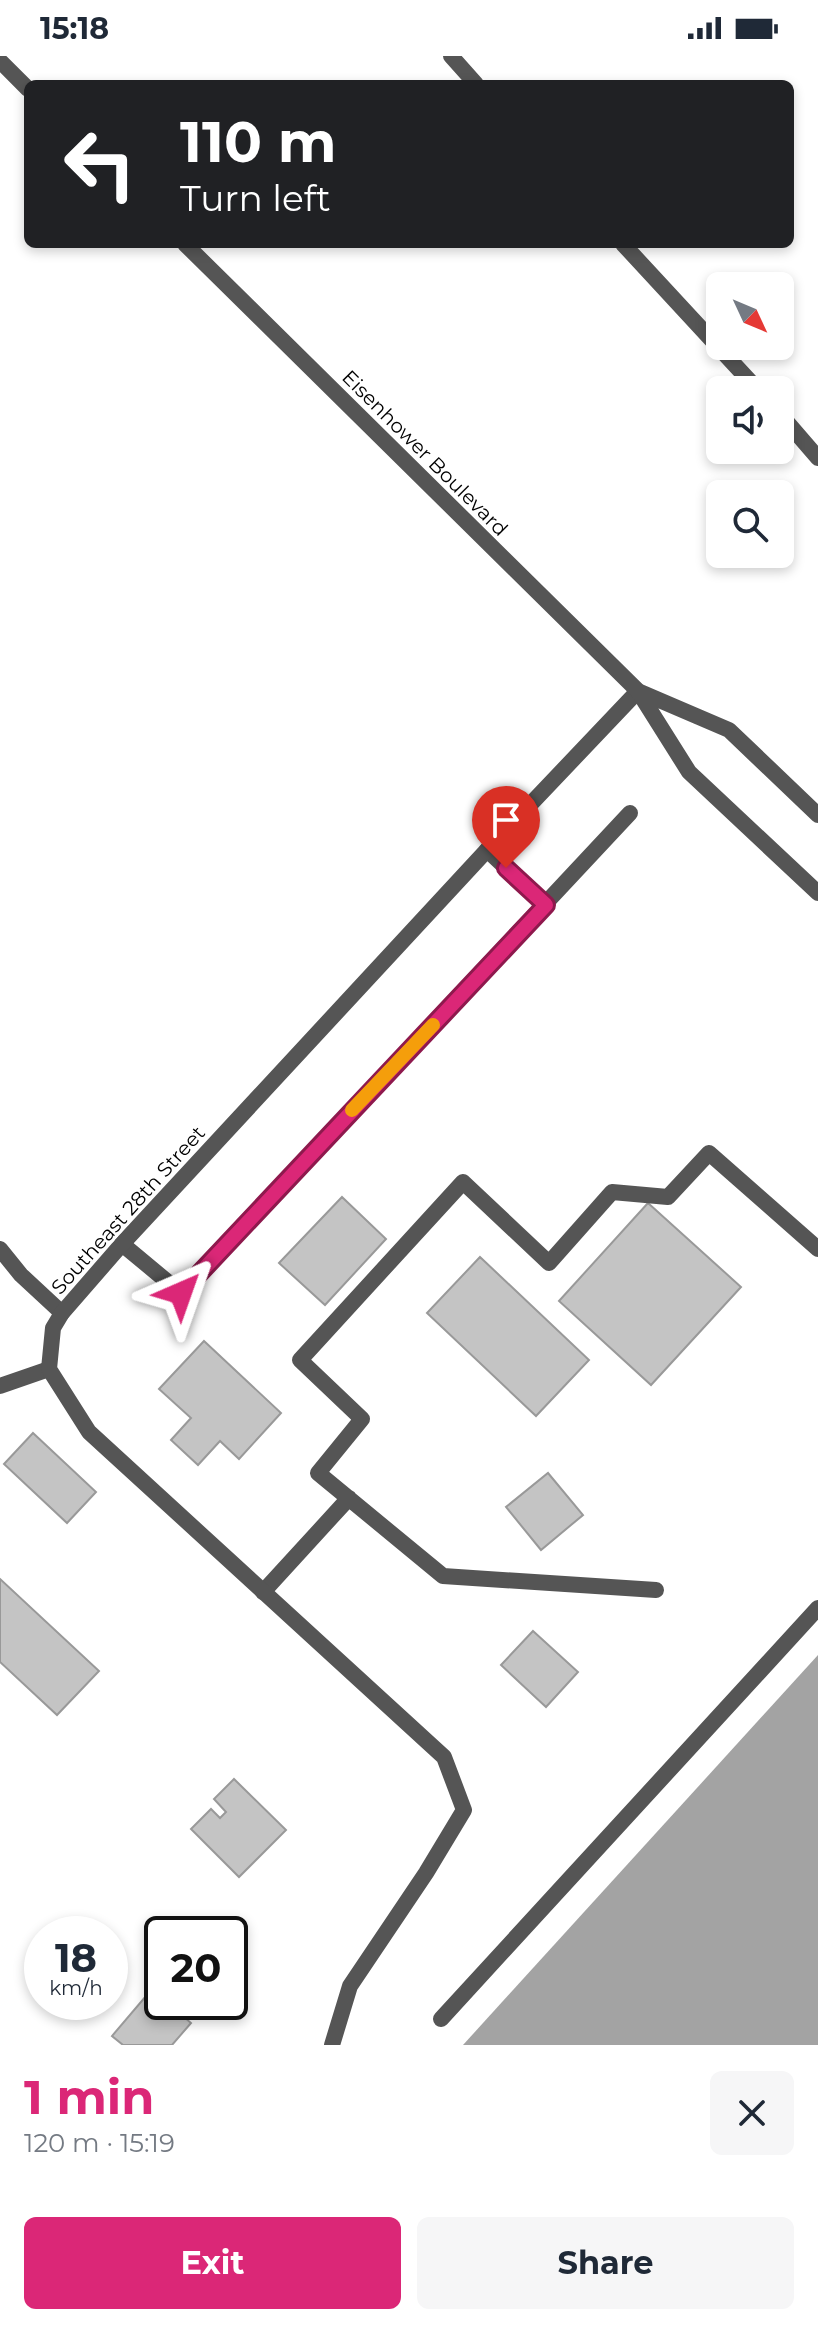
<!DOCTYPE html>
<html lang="en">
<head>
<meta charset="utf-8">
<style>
	body { margin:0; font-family:Montserrat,sans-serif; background:#f6f6f7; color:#1f2937; height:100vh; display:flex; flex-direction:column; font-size:30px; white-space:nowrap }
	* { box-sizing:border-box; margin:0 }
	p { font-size:26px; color:#747a83 }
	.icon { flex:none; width:44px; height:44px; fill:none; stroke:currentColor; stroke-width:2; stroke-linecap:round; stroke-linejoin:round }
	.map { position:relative; height:1989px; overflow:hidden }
	.details { display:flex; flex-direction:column; background:#fff; flex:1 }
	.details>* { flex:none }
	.guide { position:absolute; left:24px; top:24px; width:770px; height:168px; border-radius:12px; box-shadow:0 4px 12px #0003; background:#202124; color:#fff; overflow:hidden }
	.needle { width:52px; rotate:134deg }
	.fabs { position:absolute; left:706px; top:216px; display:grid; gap:16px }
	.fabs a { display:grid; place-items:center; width:88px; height:88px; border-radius:12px; background:#fff; box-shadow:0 4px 12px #0003; font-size:40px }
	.speed { position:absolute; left:24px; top:1860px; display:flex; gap:16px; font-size:40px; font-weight:700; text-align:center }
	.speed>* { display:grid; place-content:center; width:104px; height:104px; border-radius:50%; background:#fff; box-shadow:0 4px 12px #0003; line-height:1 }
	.speed small { font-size:20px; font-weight:400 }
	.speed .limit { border:4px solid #111; border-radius:12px; background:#fff; color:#111 }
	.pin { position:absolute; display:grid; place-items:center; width:68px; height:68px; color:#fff; margin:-82px -34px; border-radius:50% 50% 50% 0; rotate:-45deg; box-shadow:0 0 8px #0007 }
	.pin .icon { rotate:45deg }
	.me { position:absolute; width:88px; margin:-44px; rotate:43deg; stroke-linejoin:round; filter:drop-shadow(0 0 6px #0008) }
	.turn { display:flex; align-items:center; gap:28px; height:168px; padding:0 24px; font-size:36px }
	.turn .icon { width:104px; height:104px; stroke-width:2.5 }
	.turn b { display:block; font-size:56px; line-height:68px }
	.round { display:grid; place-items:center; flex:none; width:84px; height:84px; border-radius:12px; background:#f6f6f7 }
	.headline { display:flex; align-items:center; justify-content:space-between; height:136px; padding:0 24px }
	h1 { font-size:48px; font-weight:700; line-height:60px; color:#db2777 }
	.action { display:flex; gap:16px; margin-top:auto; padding:16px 24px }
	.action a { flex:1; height:92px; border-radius:12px; background:#db2777; color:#fff; font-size:32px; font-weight:700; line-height:92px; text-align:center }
	.action a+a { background:#f6f6f7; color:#1f2937 }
	.status { display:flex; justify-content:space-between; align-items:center; height:56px; padding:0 40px; background:#fff; direction:ltr }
	.status svg { height:22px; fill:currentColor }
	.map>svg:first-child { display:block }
</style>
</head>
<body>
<div class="status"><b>15:18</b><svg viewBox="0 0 49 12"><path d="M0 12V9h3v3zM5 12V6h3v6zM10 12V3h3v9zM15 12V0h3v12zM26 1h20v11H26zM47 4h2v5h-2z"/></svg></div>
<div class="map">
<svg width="818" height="1989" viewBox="0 0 818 1989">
	<rect width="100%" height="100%" fill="#fff"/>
	<path fill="#a3a3a3" d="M818,1599V1989H463Z"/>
	<path fill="#c4c4c4" stroke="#999" stroke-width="2" d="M342,1141L386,1183L325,1249L279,1207Z
		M648,1147L741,1231L651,1329L559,1245Z
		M480,1201L589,1304L536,1360L427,1257Z
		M204,1285L281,1357L239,1403L220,1385L198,1409L171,1384L191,1362L159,1333Z
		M33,1377L96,1436L67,1467L4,1408Z
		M548,1417L583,1459L541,1494L506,1451Z
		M0,1523L99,1615L57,1659L0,1606Z
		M533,1575L578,1616L546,1651L501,1609Z
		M234,1723L286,1774L239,1821L191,1773L211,1753L220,1762L226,1756L214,1743Z
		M152,1933L162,1942V1946H167L191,1967L172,1989H123L112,1980Z"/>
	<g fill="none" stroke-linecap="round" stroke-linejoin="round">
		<path stroke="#555" stroke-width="16" d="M451,0L476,28
			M623,188L758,334
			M780,358L818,402
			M487,794L546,849
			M122,1188L181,1237L630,757
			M0,1193L21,1219L62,1257
			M0,1330L49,1313
			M656,1534L443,1520L318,1417L362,1363L300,1304L463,1126L549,1207L612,1136L668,1141L709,1097L818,1193
			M263,1536L349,1442
			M441,1963L818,1552"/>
		<path stroke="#555" stroke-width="16" d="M332,1989L350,1930L426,1817L464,1754L444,1701L89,1376L49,1313L53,1272L62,1257L122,1188L487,794L638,635"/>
		<path stroke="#555" stroke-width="16" d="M0,5L28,33
			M185,188L638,635L689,716L818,837
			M638,635L729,674L818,759"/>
	</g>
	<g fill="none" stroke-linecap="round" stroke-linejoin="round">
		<defs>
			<path id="route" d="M181,1237L546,849L506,812"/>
		</defs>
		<use href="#route" stroke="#8e194d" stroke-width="20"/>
		<use href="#route" stroke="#db2777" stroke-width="14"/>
		<path stroke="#f59e0b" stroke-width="14" d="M352,1054L433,969"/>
	</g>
	<g text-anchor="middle" stroke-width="6" stroke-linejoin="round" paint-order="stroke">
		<g font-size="20" fill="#000" stroke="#fff">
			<text transform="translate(425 397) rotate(45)" y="7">Eisenhower Boulevard</text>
			<text transform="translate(128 1154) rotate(-48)" y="7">Southeast 28th Street</text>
		</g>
	</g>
</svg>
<div class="fabs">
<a><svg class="needle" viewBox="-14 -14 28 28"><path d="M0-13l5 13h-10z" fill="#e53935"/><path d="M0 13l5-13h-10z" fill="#747a83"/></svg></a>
<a><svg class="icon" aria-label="sound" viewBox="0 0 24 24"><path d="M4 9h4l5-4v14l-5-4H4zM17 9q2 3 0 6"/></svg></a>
<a><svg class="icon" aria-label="search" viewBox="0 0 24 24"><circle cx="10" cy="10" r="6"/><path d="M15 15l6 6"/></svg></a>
</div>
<div class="speed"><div>18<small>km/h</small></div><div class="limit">20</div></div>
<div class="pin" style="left:506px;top:812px;background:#d93025"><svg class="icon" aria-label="arrive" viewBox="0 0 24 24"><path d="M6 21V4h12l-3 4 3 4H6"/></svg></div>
<svg class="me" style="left:181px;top:1237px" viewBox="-20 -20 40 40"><path d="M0-17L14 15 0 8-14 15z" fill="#db2777" stroke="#fff" stroke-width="4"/></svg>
<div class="guide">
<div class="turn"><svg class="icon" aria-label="left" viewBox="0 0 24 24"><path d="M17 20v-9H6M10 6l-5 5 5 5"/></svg><div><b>110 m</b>Turn left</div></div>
</div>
</div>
<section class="details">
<div class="headline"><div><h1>1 min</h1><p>120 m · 15:19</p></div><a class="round"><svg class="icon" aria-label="close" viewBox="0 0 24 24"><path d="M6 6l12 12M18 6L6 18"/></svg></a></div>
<div class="action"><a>Exit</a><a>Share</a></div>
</section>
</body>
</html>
